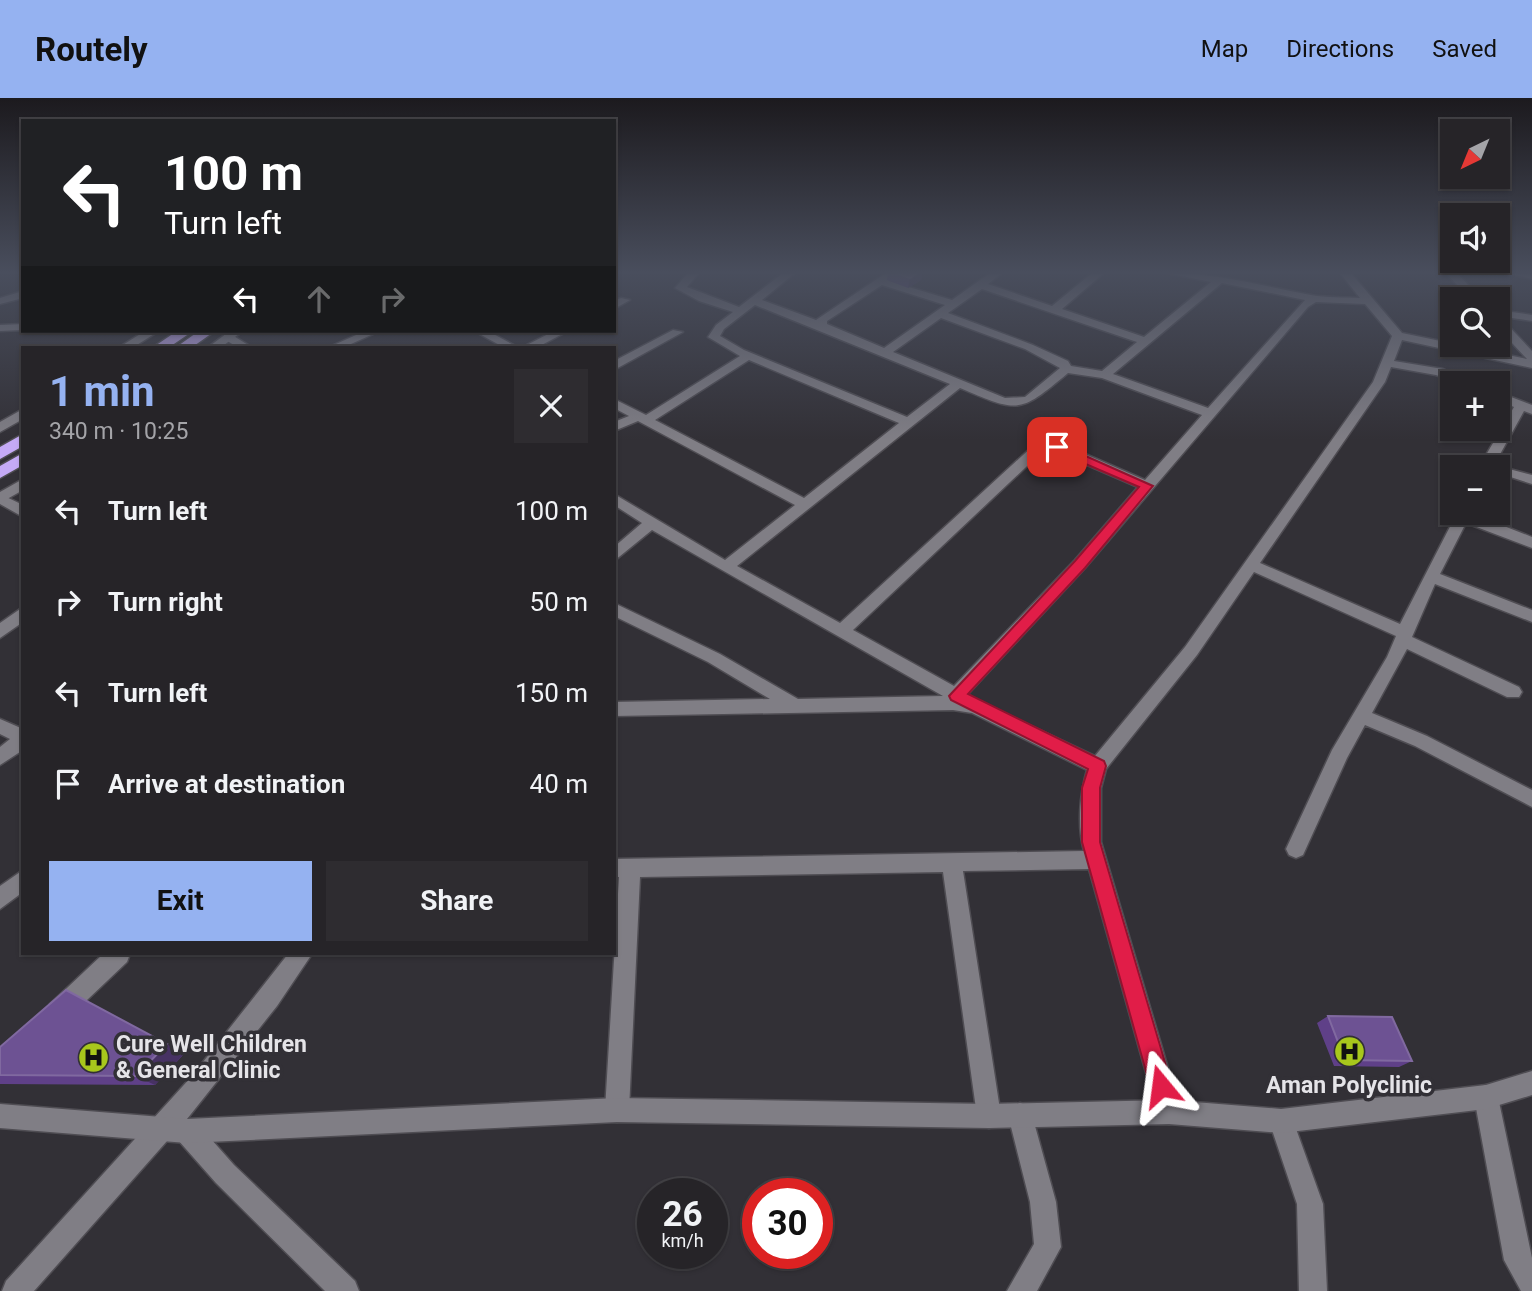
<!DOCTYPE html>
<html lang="en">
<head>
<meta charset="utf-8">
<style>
	body { margin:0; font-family:Roboto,sans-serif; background:#2e2c30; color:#f1f3f6; height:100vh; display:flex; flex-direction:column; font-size:26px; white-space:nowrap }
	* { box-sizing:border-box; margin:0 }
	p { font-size:23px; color:#a4a4a8 }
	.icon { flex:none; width:38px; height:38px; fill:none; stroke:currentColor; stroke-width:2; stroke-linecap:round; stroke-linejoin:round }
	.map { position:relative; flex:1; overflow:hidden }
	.drawer { position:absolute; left:21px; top:248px; width:595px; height:609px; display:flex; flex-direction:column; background:#262428; border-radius:0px; box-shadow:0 2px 5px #0004,0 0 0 2px #424145 }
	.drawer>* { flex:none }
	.guide { position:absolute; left:21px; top:21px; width:595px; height:214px; border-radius:0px; box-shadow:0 2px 5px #0004,0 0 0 2px #424145; background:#202124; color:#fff; overflow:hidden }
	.needle { width:46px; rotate:223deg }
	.buttons { position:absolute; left:1440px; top:21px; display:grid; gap:14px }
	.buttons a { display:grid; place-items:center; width:70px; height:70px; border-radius:0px; background:#262428; box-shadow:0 2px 5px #0004,0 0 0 2px #424145; font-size:35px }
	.speed { position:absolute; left:637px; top:1080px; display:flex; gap:14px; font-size:35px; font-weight:700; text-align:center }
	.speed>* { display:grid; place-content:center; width:91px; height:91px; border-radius:50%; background:#262428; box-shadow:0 2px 5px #0004,0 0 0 2px #424145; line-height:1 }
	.speed small { font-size:18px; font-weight:400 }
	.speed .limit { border:10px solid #d22; background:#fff; color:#111 }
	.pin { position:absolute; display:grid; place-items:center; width:60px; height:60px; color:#fff; margin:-30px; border-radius:14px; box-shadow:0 4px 10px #0006 }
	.me { position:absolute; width:77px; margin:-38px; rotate:344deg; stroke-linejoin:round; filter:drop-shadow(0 0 5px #0008) }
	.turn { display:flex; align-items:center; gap:24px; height:147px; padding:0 28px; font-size:32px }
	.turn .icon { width:91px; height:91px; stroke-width:2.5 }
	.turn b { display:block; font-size:49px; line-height:60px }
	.lanes { display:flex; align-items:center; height:66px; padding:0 28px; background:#0003; justify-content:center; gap:35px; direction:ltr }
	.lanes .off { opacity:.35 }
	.round { display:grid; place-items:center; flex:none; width:74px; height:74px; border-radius:0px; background:#2e2c30 }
	.headline { display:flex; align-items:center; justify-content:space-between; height:119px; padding:0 28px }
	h1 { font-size:42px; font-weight:700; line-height:52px; color:#95b2f1 }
	.cta { display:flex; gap:14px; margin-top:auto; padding:14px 28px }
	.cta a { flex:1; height:80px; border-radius:0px; background:#95b2f1; color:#111; font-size:28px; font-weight:700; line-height:80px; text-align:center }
	.cta a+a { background:#2e2c30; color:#f1f3f6 }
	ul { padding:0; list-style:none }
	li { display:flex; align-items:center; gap:21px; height:91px; padding:0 28px }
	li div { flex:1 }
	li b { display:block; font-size:26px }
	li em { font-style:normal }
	header { display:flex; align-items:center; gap:42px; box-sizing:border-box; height:98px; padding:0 35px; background:#95b2f1; color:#111 }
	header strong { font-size:33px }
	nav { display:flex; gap:38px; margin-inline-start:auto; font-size:24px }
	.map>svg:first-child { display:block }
</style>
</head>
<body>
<header>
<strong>Routely</strong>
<nav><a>Map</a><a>Directions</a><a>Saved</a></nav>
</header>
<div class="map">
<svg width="1532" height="1193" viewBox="0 0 1532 1193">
	<rect width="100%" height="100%" fill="#323036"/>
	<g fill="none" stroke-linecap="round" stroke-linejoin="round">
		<defs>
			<path id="street" d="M688,175H699L687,189L739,209L783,175H795L762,202L816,222L886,175H899L889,183L952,202L990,175H1002L988,186L1052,208L1092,175H1104L1062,211L1144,239L1211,184L1167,175C1217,175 1263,188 1311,197C1327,200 1344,199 1360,200L1340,175H1351L1402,235L1527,261L1498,230V220L1502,221L1532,253V270L1402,242L1394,263L1443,271L1473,285H1457L1436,277L1391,269L1385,284L1260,465L1400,526L1457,415H1471L1532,439V450L1466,425L1440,476L1532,512V524L1435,486L1412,539L1519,589L1522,594L1519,599H1507L1407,551L1372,615L1427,638L1532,692V709L1415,648L1365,627L1347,660L1303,757L1296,760L1289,757L1286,751L1332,652L1387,559L1396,538L1254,474L1197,557L1106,671L1101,690V744L1181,1014L1178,1023L1169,1026L1160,1023L1157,1014L1089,771L963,773L1001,1018L998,1027L989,1030L980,1027L977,1018L943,774L640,779L629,1012L626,1021L617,1024L608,1021L605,1012L619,779H614V761L1084,753C1077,728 1080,696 1087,672L972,615L953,612L614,618V604L770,601L708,564L614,518V505L720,556L798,601L943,598L652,432L614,463V449L642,425L614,407V396L725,462L795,407L638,323L614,333V324L629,318L614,310V301L646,317L740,258L708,239L716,227L733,214L699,203L675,190ZM1222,185L1305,202L1208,310L1113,276ZM882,187L945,207L884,250L827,226V223ZM982,191L1137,244L1102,273L1071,268L1068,263L1033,247L948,215ZM1316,204L1365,206L1392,238L1373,284L1185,549L1095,658L974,601L968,596L1085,470L1308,209ZM755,207L950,286L907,319L744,252L720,238L724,231ZM941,220L1025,251L1060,270L1025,299L1005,300L893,254ZM749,262L899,325L804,400L655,322ZM1068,275L1102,280L1202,317L1145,382L1062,346H1035L840,525L737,468L960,290C1019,315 1019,316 1068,275ZM1043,353H1055L1138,389L1075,462L954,588L853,532Z
				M1446,175H1457L1481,201H1470Z
				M1506,175H1532V181Z
				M23,193V200L0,206V200Z
				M621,200L630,202L614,211V203Z
				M1498,212L1532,217V223L1498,218Z
				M23,226V232L0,233V227Z
				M673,232L683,234L614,272V263Z
				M365,233H380L342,250H327Z
				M474,233H488L519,250H505Z
				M554,233H568L536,250H521Z
				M224,237H232L253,250H239L224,241Z
				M1498,294L1532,307V316L1524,313L1494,367L1532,377V386L1498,375V369H1479L1514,309L1498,302Z
				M0,396L23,407V419L0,406Z
				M23,509V524L0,540V525Z
				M0,621L23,631V652L0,667V649L10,641L0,636Z
				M23,772V794L0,811V788Z
				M103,856H130L127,864L66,922L58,925L50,922L47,914L50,906Z
				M288,856H312L277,908L187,1021L196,1024L234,1067L355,1183L359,1193H325L216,1085L178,1042L175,1034L34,1193H2L6,1183L192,978Z
				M1486,987L1495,990L1498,999L1532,1160V1193H1521L1504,1162L1474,999L1477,990Z
				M1020,1005L1029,1008L1032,1017L1056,1104L1061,1149L1037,1193H1007L1034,1146L1030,1104L1008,1017L1011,1008Z
				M1281,1011L1290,1014L1323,1106L1327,1193H1299L1297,1106L1269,1023L1272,1014Z"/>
			<path id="secondary" d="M145,233H159L132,250H118Z
				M230,233H243L220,250H207Z
				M23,311V321L0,334V324Z
				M23,381V392L0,405V394Z
				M1532,973V997L1486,1011L1281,1035L1169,1026L989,1030L617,1024L187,1045L0,1030V1006L187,1021L617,1000L989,1006L1169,1002L1281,1011L1486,987Z"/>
			<path id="highway" d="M177,233H193L168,250H152Z
				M199,233H215L191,250H175Z
				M23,336V348L0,361V349Z
				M23,355V367L0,380V368Z"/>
		</defs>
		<use href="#street" stroke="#4f4d53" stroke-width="3"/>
		<use href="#secondary" stroke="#4f4d53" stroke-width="3"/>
		<use href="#highway" stroke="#4f4d53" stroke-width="3"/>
		<use href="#street" fill="#807e85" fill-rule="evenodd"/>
		<use href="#secondary" fill="#807e85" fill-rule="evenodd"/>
		<use href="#highway" fill="#c5aaf6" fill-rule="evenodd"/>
	</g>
	<path fill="#5f4088" d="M888,175H922L921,182L908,190L887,182Z
		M1328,918L1412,963L1399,969L1334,968L1317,925Z
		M0,949L184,956L155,987L0,986Z"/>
	<path fill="#473263" d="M917,175H922L921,182L908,190L910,180Z
		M167,946L184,956L155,987L136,978Z"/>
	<path fill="#6d5293" stroke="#8069a0" stroke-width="2" d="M897,175H917L910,180Z
		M66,892L167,946L136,978L0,977V949Z
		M1328,918L1392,919L1412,963L1345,962Z"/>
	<linearGradient id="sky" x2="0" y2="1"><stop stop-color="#1c1a1e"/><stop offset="0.51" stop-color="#494e5d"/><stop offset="1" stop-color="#494e5d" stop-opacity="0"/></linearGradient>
	<rect width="1532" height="342" fill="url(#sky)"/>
	<path fill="#e11d48" stroke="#92132f" stroke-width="2" d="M1053,347H1061L1153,388L1085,470L968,596L1104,663L1106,668L1100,690V744L1172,988L1169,996L1161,999L1154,996L1150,988L1082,744V690L1088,671L951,602L949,598L1075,463L1139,389L1053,352Z"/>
	<defs>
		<symbol id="hospital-disc" viewBox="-11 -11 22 22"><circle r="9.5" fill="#a8c71c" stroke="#323036"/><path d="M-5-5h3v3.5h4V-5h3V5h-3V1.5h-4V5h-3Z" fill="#111"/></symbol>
	</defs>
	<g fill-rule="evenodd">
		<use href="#hospital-disc" x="1332" y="936" width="35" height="35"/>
		<use href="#hospital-disc" x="76" y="942" width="35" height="35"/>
	</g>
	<g text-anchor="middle" stroke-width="7" stroke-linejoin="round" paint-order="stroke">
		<g font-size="23" font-weight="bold" fill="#e5e4e8" stroke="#323036" text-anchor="start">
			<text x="116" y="954">Cure Well Children<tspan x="116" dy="26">&amp; General Clinic</tspan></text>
			<text x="1349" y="995" text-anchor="middle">Aman Polyclinic</text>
		</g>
	</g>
</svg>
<div class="buttons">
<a><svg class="needle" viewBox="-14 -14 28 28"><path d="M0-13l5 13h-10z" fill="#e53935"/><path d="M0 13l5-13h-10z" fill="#a4a4a8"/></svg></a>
<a><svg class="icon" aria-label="sound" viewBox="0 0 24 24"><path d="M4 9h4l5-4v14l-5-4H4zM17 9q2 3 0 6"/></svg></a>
<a><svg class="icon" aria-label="search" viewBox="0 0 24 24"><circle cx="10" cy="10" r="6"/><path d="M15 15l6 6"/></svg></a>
<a>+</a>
<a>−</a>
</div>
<div class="speed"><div>26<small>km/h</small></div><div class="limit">30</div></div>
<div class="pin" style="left:1057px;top:349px;background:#d93025"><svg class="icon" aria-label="arrive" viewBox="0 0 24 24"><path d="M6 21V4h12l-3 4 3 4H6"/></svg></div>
<svg class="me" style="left:1161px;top:988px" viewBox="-20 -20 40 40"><path d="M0-17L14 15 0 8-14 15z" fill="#e11d48" stroke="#fff" stroke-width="4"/></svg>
<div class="guide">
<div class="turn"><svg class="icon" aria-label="left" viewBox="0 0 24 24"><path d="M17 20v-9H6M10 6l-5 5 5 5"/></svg><div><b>100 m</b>Turn left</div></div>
<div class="lanes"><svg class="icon" aria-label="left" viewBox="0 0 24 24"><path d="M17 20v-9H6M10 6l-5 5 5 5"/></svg><svg class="icon off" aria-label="ahead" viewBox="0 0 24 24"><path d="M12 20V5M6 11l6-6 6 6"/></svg><svg class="icon off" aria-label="right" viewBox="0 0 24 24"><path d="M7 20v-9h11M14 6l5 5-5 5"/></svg></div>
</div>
<section class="drawer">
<div class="headline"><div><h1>1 min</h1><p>340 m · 10:25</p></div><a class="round"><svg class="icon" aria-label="close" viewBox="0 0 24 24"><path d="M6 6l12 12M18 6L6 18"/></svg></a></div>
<ul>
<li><svg class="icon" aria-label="left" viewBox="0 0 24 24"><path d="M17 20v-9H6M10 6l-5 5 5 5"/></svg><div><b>Turn left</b></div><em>100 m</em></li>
<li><svg class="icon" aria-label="right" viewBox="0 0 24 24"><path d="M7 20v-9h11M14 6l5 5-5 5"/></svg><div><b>Turn right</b></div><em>50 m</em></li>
<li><svg class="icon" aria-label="left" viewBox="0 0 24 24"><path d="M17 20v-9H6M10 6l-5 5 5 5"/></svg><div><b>Turn left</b></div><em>150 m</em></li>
<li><svg class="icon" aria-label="arrive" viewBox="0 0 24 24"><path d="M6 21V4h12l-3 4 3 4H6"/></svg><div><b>Arrive at destination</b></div><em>40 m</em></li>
</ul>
<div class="cta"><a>Exit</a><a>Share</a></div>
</section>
</div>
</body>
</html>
